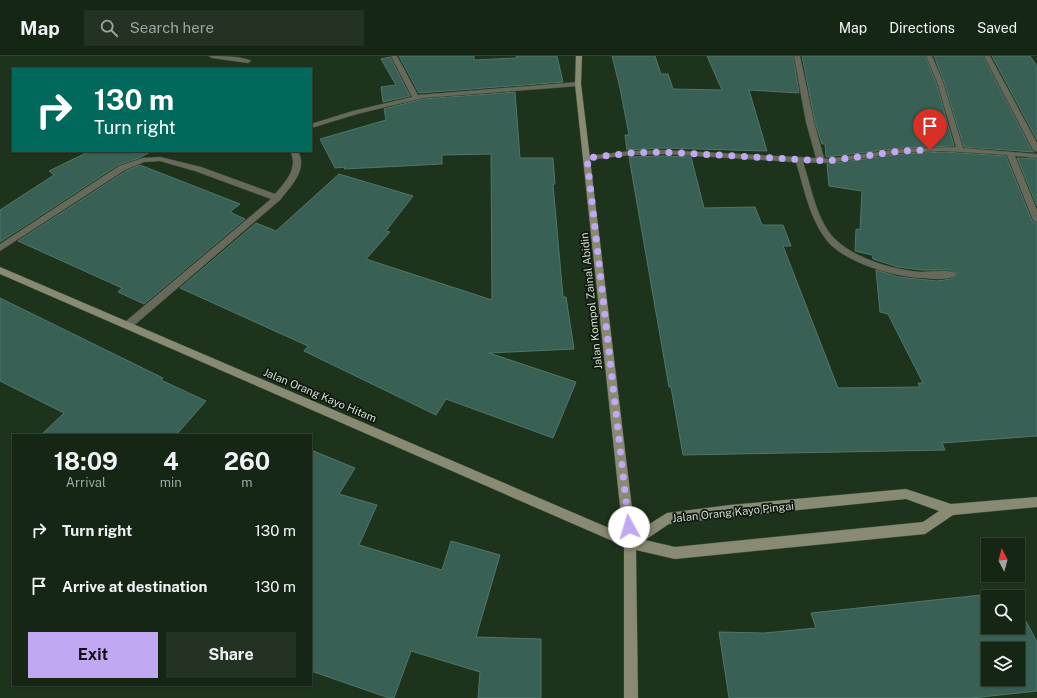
<!DOCTYPE html>
<html lang="en">
<head>
<meta charset="utf-8">
<style>
	body { margin:0; font-family:"Public Sans",sans-serif; background:#233222; color:#f1f3f6; height:100vh; display:flex; flex-direction:column; font-size:15px; white-space:nowrap }
	* { box-sizing:border-box; margin:0 }
	p { font-size:13px; color:#9ea5a0 }
	.icon { flex:none; width:22px; height:22px; fill:none; stroke:currentColor; stroke-width:2; stroke-linecap:round; stroke-linejoin:round }
	.map { position:relative; flex:1; overflow:hidden }
	.details { position:absolute; left:12px; top:378px; width:300px; height:252px; display:flex; flex-direction:column; background:#162615; border-radius:0px; box-shadow:0 1px 3px #0004,0 0 0 1px #354334 }
	.details>* { flex:none }
	.hud { position:absolute; left:12px; top:12px; width:300px; height:84px; border-radius:0px; box-shadow:0 1px 3px #0004,0 0 0 1px #354334; background:#00695c; color:#fff; overflow:hidden }
	.needle { width:26px; rotate:354deg }
	.fabs { position:absolute; left:981px; top:482px; display:grid; gap:8px }
	.fabs a { display:grid; place-items:center; width:44px; height:44px; border-radius:0px; background:#162615; box-shadow:0 1px 3px #0004,0 0 0 1px #354334; font-size:20px }
	.pin { position:absolute; display:grid; place-items:center; width:34px; height:34px; color:#fff; margin:-41px -17px; border-radius:50% 50% 50% 0; rotate:-45deg; box-shadow:0 0 4px #0007 }
	.pin .icon { rotate:45deg }
	.me { position:absolute; width:44px; margin:-22px; rotate:354deg; stroke-linejoin:round; filter:drop-shadow(0 0 3px #0008) }
	.turn { display:flex; align-items:center; gap:14px; height:84px; padding:0 16px; font-size:18px }
	.turn .icon { width:52px; height:52px; stroke-width:2.5 }
	.turn b { display:block; font-size:28px; line-height:34px }
	.eta { display:flex; justify-content:space-evenly; align-items:center; height:68px; text-align:center }
	.eta b { font-size:24px; font-weight:700; line-height:28px }
	.primary-button { display:flex; gap:8px; margin-top:auto; padding:8px 16px }
	.primary-button a { flex:1; height:46px; border-radius:0px; background:#c1a8f3; color:#111; font-size:16px; font-weight:700; line-height:46px; text-align:center }
	.primary-button a+a { background:#233222; color:#f1f3f6 }
	ul { padding:0; list-style:none }
	li { display:flex; align-items:center; gap:12px; height:56px; padding:0 16px }
	li div { flex:1 }
	li b { display:block; font-size:15px }
	li em { font-style:normal }
	header { display:flex; align-items:center; gap:24px; box-sizing:border-box; height:56px; padding:0 20px; background:#162615; border-bottom:1px solid #354334 }
	header strong { font-size:19px }
	nav { display:flex; gap:22px; margin-inline-start:auto; font-size:14px }
	.search { width:280px; height:36px; background:#233222; display:flex; align-items:center; gap:10px; box-sizing:border-box; padding:0 14px; border-radius:0px; color:#9ea5a0; font-size:15px }
	.map>svg:first-child { display:block }
</style>
</head>
<body>
<header>
<strong>Map</strong>
<div class="search"><svg class="icon" aria-label="search" viewBox="0 0 24 24"><circle cx="10" cy="10" r="6"/><path d="M15 15l6 6"/></svg>Search here</div>
<nav><a>Map</a><a>Directions</a><a>Saved</a></nav>
</header>
<div class="map">
<svg width="1037" height="642" viewBox="0 0 1037 642">
	<rect width="100%" height="100%" fill="#1e331c"/>
	<path fill="#386054" stroke="#4f776b" fill-rule="evenodd" d="M399,0H474V4L517,2L516,0H557L563,26L419,37Z
		M612,0H655L661,18H668L673,33L722,34L707,0H793L799,37L749,34L767,95L662,92L627,94L625,79H629L620,32Z
		M802,0H925L936,26L954,90L901,92L826,101L825,88H822L815,66Z
		M934,0H983L1032,95L1034,96L964,91L944,26Z
		M992,0H1030L1037,10V84Z
		M390,1L410,40L383,46L381,31L396,29L381,3Z
		M515,36L520,102H553L555,128H553L563,241H566L574,293L489,297L576,326L553,382L446,343L436,359L304,295L308,290L180,232L256,167L276,175L339,118L413,140L386,175L390,176L366,203L492,244L491,98L442,99V108L344,113L346,111L335,112L320,83L386,64L384,53L423,43Z
		M90,95H152L139,102L118,109L0,186V154L54,119L49,115Z
		M944,96L1006,100L1032,165L1037,168V380L942,387L945,394L683,399L671,331H669L629,101L662,100L691,101L704,152L755,151L762,169H783L791,190H783L838,332L920,331L918,327H923L888,258L880,256L876,214L899,221L937,225L951,223L958,218L951,214H921L898,211L873,203L872,199L855,195L856,173L860,174L862,135L829,130L827,108L901,98Z
		M1017,102L1037,103V150Z
		M140,109L240,148L230,156L245,163L144,248L118,236L122,232L18,185L126,115Z
		M0,242L163,322L161,324L206,345L176,379H41L64,357L0,325Z
		M311,394L355,412L339,438L377,449L359,489L442,514L451,485L500,499L476,581L541,583V642H478L480,616L411,595L394,642H389L311,615Z
		M1010,536L1013,541H988V571H1018V550L1037,586V635L972,642H729L719,576L764,577L816,572L811,557ZM988,593H1018V623H988Z"/>
	<g fill="none" stroke-linecap="round" stroke-linejoin="round">
		<defs>
			<path id="street" d="M209,0C220,0 242,0 251,5L248,7L212,2Z
				M391,0H397L418,39L578,26L581,28L578,30L423,42L357,58L311,72V68L353,55L412,41Z
				M794,0H800L814,66L824,102L827,103L901,93L956,91L937,26L926,0H932L943,26L963,92L1037,98V102L1015,100L1037,154V167L1033,164L1007,99L944,95L901,97L827,107L803,106C811,130 816,161 832,180C852,202 893,214 921,216C929,216 953,213 956,218C952,225 932,223 924,222C897,222 841,206 825,182C809,160 804,132 796,106L662,98L631,99L587,104L583,102L587,100L631,95L662,94L816,102L806,66Z
				M984,0H990L1037,87V96L1033,94Z
				M290,95H298C308,114 291,130 280,144L131,272H125L123,269L125,266L271,143L195,115L160,105L144,106L125,114L0,195V188L119,110L143,102L160,101L201,111L275,138C286,125 299,112 290,95Z"/>
			<path id="secondary" d="M576,0H582L581,28L635,477L667,457L730,449L906,433L951,448L1037,441V451L953,459L925,478L675,503L636,494L638,642H624V490L0,218V211L623,478L575,28ZM906,443L939,455L923,466L675,491L645,484L669,468L730,461Z"/>
		</defs>
		<use href="#street" stroke="#3b4f39" stroke-width="1"/>
		<use href="#secondary" stroke="#3b4f39" stroke-width="1"/>
		<use href="#street" fill="#67695a" fill-rule="evenodd"/>
		<use href="#secondary" fill="#888a73" fill-rule="evenodd"/>
	</g>
	<g fill="none" stroke-linecap="round" stroke-linejoin="round">
		<path stroke="#c1a8f3" stroke-width="7" stroke-dasharray="0 12.6" d="M629,471L587,102L631,97L662,96L827,105L901,95L930,94"/>
	</g>
	<g text-anchor="middle" stroke-width="3.5" stroke-linejoin="round" paint-order="stroke">
		<g font-size="11" fill="#d2dfd0" stroke="#0f180e">
			<text transform="translate(591 245) rotate(-96)" y="4">Jalan Kompol Zainal Abidin</text>
			<text transform="translate(320 339) rotate(23)" y="4">Jalan Orang Kayo Hitam</text>
			<text transform="translate(733 456) rotate(-6)" y="4">Jalan Orang Kayo Pingai</text>
		</g>
	</g>
</svg>
<div class="fabs">
<a><svg class="needle" viewBox="-14 -14 28 28"><path d="M0-13l5 13h-10z" fill="#e53935"/><path d="M0 13l5-13h-10z" fill="#9ea5a0"/></svg></a>
<a><svg class="icon" aria-label="search" viewBox="0 0 24 24"><circle cx="10" cy="10" r="6"/><path d="M15 15l6 6"/></svg></a>
<a><svg class="icon" aria-label="layers" viewBox="0 0 24 24"><path d="M12 4l9 5-9 5-9-5zM3 14l9 5 9-5"/></svg></a>
</div>
<div class="pin" style="left:930px;top:94px;background:#d93025"><svg class="icon" aria-label="arrive" viewBox="0 0 24 24"><path d="M6 21V4h12l-3 4 3 4H6"/></svg></div>
<svg class="me" style="left:629px;top:471px" viewBox="-20 -20 40 40"><circle r="19" fill="#fff"/><path d="M0-13L10 11 0 6-10 11z" fill="#c1a8f3"/></svg>
<div class="hud">
<div class="turn"><svg class="icon" aria-label="right" viewBox="0 0 24 24"><path d="M7 20v-9h11M14 6l5 5-5 5"/></svg><div><b>130 m</b>Turn right</div></div>
</div>
<section class="details">
<div class="eta">
<div><b>18:09</b><p>Arrival</p></div>
<div><b>4</b><p>min</p></div>
<div><b>260</b><p>m</p></div>
</div>
<ul>
<li><svg class="icon" aria-label="right" viewBox="0 0 24 24"><path d="M7 20v-9h11M14 6l5 5-5 5"/></svg><div><b>Turn right</b></div><em>130 m</em></li>
<li><svg class="icon" aria-label="arrive" viewBox="0 0 24 24"><path d="M6 21V4h12l-3 4 3 4H6"/></svg><div><b>Arrive at destination</b></div><em>130 m</em></li>
</ul>
<div class="primary-button"><a>Exit</a><a>Share</a></div>
</section>
</div>
</body>
</html>
